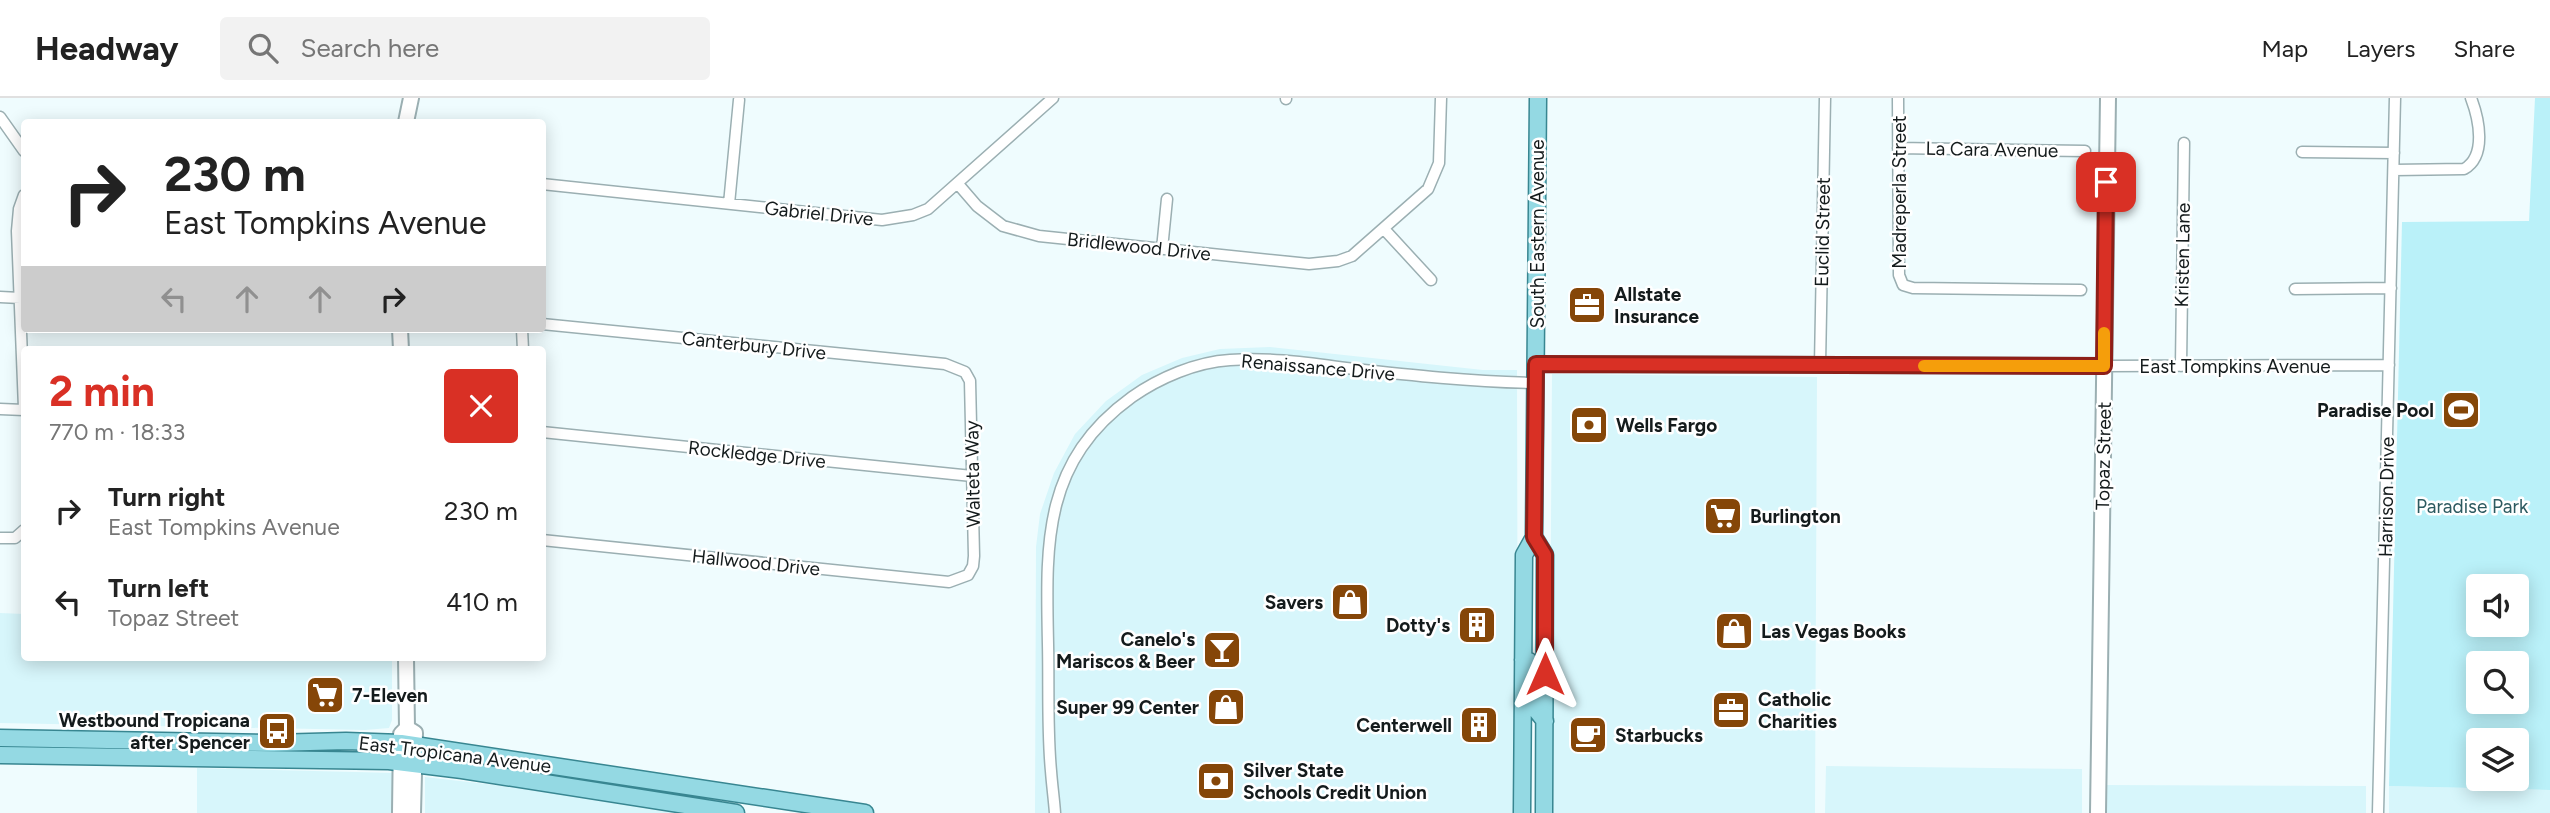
<!DOCTYPE html>
<html lang="en">
<head>
<meta charset="utf-8">
<style>
	body { margin:0; font-family:Figtree,sans-serif; background:#f2f2f2; color:#222; height:100vh; display:flex; flex-direction:column; font-size:26px; white-space:nowrap }
	* { box-sizing:border-box; margin:0 }
	p { font-size:23px; color:#767676 }
	.icon { flex:none; width:38px; height:38px; fill:none; stroke:currentColor; stroke-width:2; stroke-linecap:round; stroke-linejoin:round }
	.map { position:relative; flex:1; overflow:hidden }
	.side { position:absolute; left:21px; top:248px; width:525px; height:315px; display:flex; flex-direction:column; background:#fff; border-radius:7px; box-shadow:0 4px 18px #0003 }
	.side>* { flex:none }
	.hud { position:absolute; left:21px; top:21px; width:525px; height:214px; border-radius:7px; box-shadow:0 4px 18px #0003; background:#fff; color:#222; overflow:hidden }
	.controls { position:absolute; left:2466px; top:476px; display:grid; gap:14px }
	.controls a { display:grid; place-items:center; width:63px; height:63px; border-radius:7px; background:#fff; box-shadow:0 4px 18px #0003; font-size:35px }
	.pin { position:absolute; display:grid; place-items:center; width:60px; height:60px; color:#fff; margin:-30px; border-radius:14px; box-shadow:0 4px 10px #0006 }
	.me { position:absolute; width:77px; margin:-38px; rotate:0deg; stroke-linejoin:round; filter:drop-shadow(0 0 5px #0008) }
	.turn { display:flex; align-items:center; gap:24px; height:147px; padding:0 28px; font-size:32px }
	.turn .icon { width:91px; height:91px; stroke-width:2.5 }
	.turn b { display:block; font-size:49px; line-height:60px }
	.lanes { display:flex; align-items:center; height:66px; padding:0 28px; background:#0003; justify-content:center; gap:35px; direction:ltr }
	.lanes .off { opacity:.35 }
	.round { display:grid; place-items:center; flex:none; width:74px; height:74px; border-radius:7px; background:#f2f2f2 }
	.overview { display:flex; align-items:center; justify-content:space-between; height:119px; padding:0 28px }
	h1 { font-size:42px; font-weight:700; line-height:52px; color:#d93025 }
	ul { padding:0; list-style:none }
	li { display:flex; align-items:center; gap:21px; height:91px; padding:0 28px }
	li div { flex:1 }
	li b { display:block; font-size:26px }
	li em { font-style:normal }
	header { display:flex; align-items:center; gap:42px; box-sizing:border-box; height:98px; padding:0 35px; background:#fff; border-bottom:2px solid #e0e0e0 }
	header strong { font-size:33px }
	nav { display:flex; gap:38px; margin-inline-start:auto; font-size:24px }
	.search { width:490px; height:63px; background:#f2f2f2; display:flex; align-items:center; gap:18px; box-sizing:border-box; padding:0 24px; border-radius:7px; color:#767676; font-size:26px }
	.map>svg:first-child { display:block }
</style>
</head>
<body>
<header>
<strong>Headway</strong>
<div class="search"><svg class="icon" aria-label="search" viewBox="0 0 24 24"><circle cx="10" cy="10" r="6"/><path d="M15 15l6 6"/></svg>Search here</div>
<nav><a>Map</a><a>Layers</a><a>Share</a></nav>
</header>
<div class="map">
<svg width="2550" height="715" viewBox="0 0 2550 715">
	<rect width="100%" height="100%" fill="#effcfe"/>
	<path fill="#d7f6fb" d="M1270,249L1483,272H1517L1518,715H1035L1036,449L1040,416L1054,375L1075,336L1106,303L1142,277L1182,260L1220,251Z
		M1552,276L1817,279L1815,715H1549Z
		M0,515L24,516V560H392V622L389,630L365,632L0,625Z
		M1826,668L2082,671V715H1825Z
		M197,670L395,675V715H197Z
		M425,679L546,693L680,715H425Z
		M2104,687L2366,688V715H2104Z
		M2389,688L2550,692V715H2389Z"/>
	<path fill="#baf1f9" fill-rule="evenodd" d="M2535,0H2550V692L2389,688L2402,124L2529,123ZM2516,488V527H2478V488ZM2478,565H2516V604H2478ZM2478,642H2516V681H2478Z"/>
	<g fill="none" stroke-linecap="round" stroke-linejoin="round">
		<defs>
			<path id="street" d="M1898,0L1899,177L1903,187L1913,190L2081,192
				M1286,1V0
				M0,19L24,53
				M1898,50L2085,53
				M2302,54L2394,55
				M2394,72L2464,71C2487,58 2479,21 2471,0
				M542,86L882,122L913,117L928,111L1053,0
				M958,86L977,108L1003,128L1039,138L1309,166L1338,163L1352,158L1428,91L1439,65L1441,0
				M24,97L19,111L17,133L24,310
				M729,106L739,2
				M1384,131L1431,182
				M1162,151L1167,101
				M2295,191L2391,190
				M0,199L20,200
				M542,226L945,266L965,274L970,283L974,458L973,468L968,477L949,484L542,442
				M522,231L523,252
				M1820,267L1825,0
				M2104,268L2389,267
				M2181,268L2184,45
				M0,311L24,312
				M542,334L972,378
				M0,440H15L24,432
				M1055,715C1054,701 1052,687 1051,673C1047,631 1049,588 1048,546C1046,446 1042,364 1132,299C1159,280 1196,264 1230,262C1269,259 1308,265 1346,270C1409,277 1472,284 1536,285
				M2378,715L2395,0"/>
			<path id="secondary" d="M406,24L411,0
				M400,231L401,252
				M1536,266L2104,268
				M407,630L415,635L413,715
				M400,715L401,636L407,630L406,560
				M2098,715L2108,0"/>
			<path id="primary" d="M1534,439L1545,457L1544,715
				M1523,562L1529,563L1532,568L1533,608L1545,623
				M0,640L273,645L346,643L401,645L865,715
				M0,657L389,663L462,672L736,715
				M1522,715L1524,457L1534,439L1538,0"/>
		</defs>
		<use href="#street" stroke="#9bafb2" stroke-width="13"/>
		<use href="#secondary" stroke="#9bafb2" stroke-width="18"/>
		<use href="#primary" stroke="#388691" stroke-width="19"/>
		<use href="#street" stroke="#fff" stroke-width="10"/>
		<use href="#secondary" stroke="#fff" stroke-width="14"/>
		<use href="#primary" stroke="#94d9e3" stroke-width="16"/>
	</g>
	<g fill="none" stroke-linecap="round" stroke-linejoin="round">
		<defs>
			<path id="route" d="M1545,576V457L1534,439L1536,266L2104,268L2106,84"/>
		</defs>
		<use href="#route" stroke="#8d1f18" stroke-width="18"/>
		<use href="#route" stroke="#d93025" stroke-width="12"/>
		<path stroke="#f59e0b" stroke-width="12" d="M1924,268H2104V235"/>
	</g>
	<defs>
		<symbol id="office-square" viewBox="-11 -11 22 22"><rect x="-9" y="-9" width="18" height="18" rx="4" fill="#854608" stroke="#fff"/><path d="M-6-3h4V-5.5h4V-3h4V5H-6ZM-1-4.5V-3h2v-1.5ZM-6 0V1H6V0Z" fill="#fff"/></symbol>
		<symbol id="stadium-square" viewBox="-11 -11 22 22"><rect x="-9" y="-9" width="18" height="18" rx="4" fill="#854608" stroke="#fff"/><path d="M0-5a6.5 5 0 1 0 0 10a6.5 5 0 1 0 0-10ZM-3.5-1.8h7v3.6h-7Z" fill="#fff"/></symbol>
		<symbol id="bank-square" viewBox="-11 -11 22 22"><rect x="-9" y="-9" width="18" height="18" rx="4" fill="#854608" stroke="#fff"/><path d="M-6-4H6V4H-6ZM0-2.3a2.3 2.3 0 1 0 0 4.6a2.3 2.3 0 1 0 0-4.6Z" fill="#fff"/></symbol>
		<symbol id="supermarket-square" viewBox="-11 -11 22 22"><rect x="-9" y="-9" width="18" height="18" rx="4" fill="#854608" stroke="#fff"/><path d="M-6-5.5h2.5l.6 2H6L4.5 2H-2.5L-4.4-4H-6ZM-1.5 3.2a1.3 1.3 0 1 0 .1 0ZM3 3.2a1.3 1.3 0 1 0 .1 0Z" fill="#fff"/></symbol>
		<symbol id="shop-square" viewBox="-11 -11 22 22"><rect x="-9" y="-9" width="18" height="18" rx="4" fill="#854608" stroke="#fff"/><path d="M-5-2.5h2.3a2.7 3.5 0 0 1 5.4 0H5L5.5 6h-11ZM-1.5-2.5h3a1.5 2.3 0 0 0-3 0Z" fill="#fff"/></symbol>
		<symbol id="building-square" viewBox="-11 -11 22 22"><rect x="-9" y="-9" width="18" height="18" rx="4" fill="#854608" stroke="#fff"/><path d="M-4-6H4V6H1V3H-1V6H-4ZM-2.5-4.3h1.7v1.8h-1.7ZM.8-4.3h1.7v1.8H.8ZM-2.5-1h1.7V.8h-1.7ZM.8-1h1.7V.8H.8Z" fill="#fff"/></symbol>
		<symbol id="bar-square" viewBox="-11 -11 22 22"><rect x="-9" y="-9" width="18" height="18" rx="4" fill="#854608" stroke="#fff"/><path d="M-6-5H6L.8 .8V4.5H3.5V6h-7V4.5H-.8V.8Z" fill="#fff"/></symbol>
		<symbol id="bus-square" viewBox="-11 -11 22 22"><rect x="-9" y="-9" width="18" height="18" rx="4" fill="#854608" stroke="#fff"/><path d="M-5-6H5V4H4V6H2V4H-2V6H-4V4H-5ZM-3.5-4V0h7V-4ZM-3.5 1.2v1.5H-2V1.2ZM2 1.2v1.5H3.5V1.2Z" fill="#fff"/></symbol>
		<symbol id="cafe-square" viewBox="-11 -11 22 22"><rect x="-9" y="-9" width="18" height="18" rx="4" fill="#854608" stroke="#fff"/><path d="M-5.5-4.5H6V0H3Q3 3.5 0 3.5H-2.5Q-5.5 3.5-5.5 0ZM3-3.2v2h1.7v-2ZM-6 4.5H4V6H-6Z" fill="#fff"/></symbol>
	</defs>
	<g fill-rule="evenodd">
		<use href="#office-square" x="1565" y="185" width="44" height="44"/>
		<use href="#stadium-square" x="2439" y="290" width="44" height="44"/>
		<use href="#bank-square" x="1567" y="305" width="44" height="44"/>
		<use href="#supermarket-square" x="1701" y="396" width="44" height="44"/>
		<use href="#shop-square" x="1328" y="482" width="44" height="44"/>
		<use href="#building-square" x="1455" y="505" width="44" height="44"/>
		<use href="#shop-square" x="1712" y="511" width="44" height="44"/>
		<use href="#bar-square" x="1200" y="530" width="44" height="44"/>
		<use href="#supermarket-square" x="303" y="575" width="44" height="44"/>
		<use href="#shop-square" x="1204" y="587" width="44" height="44"/>
		<use href="#office-square" x="1709" y="590" width="44" height="44"/>
		<use href="#building-square" x="1457" y="605" width="44" height="44"/>
		<use href="#bus-square" x="255" y="611" width="44" height="44"/>
		<use href="#cafe-square" x="1566" y="615" width="44" height="44"/>
		<use href="#bank-square" x="1194" y="661" width="44" height="44"/>
	</g>
	<g text-anchor="middle" stroke-width="5" stroke-linejoin="round" paint-order="stroke">
		<g font-size="19" fill="#141b1c" stroke="#fff">
			<text transform="translate(1992 51) rotate(1)" y="7">La Cara Avenue</text>
			<text transform="translate(1899 94) rotate(-90)" y="7">Madreperla Street</text>
			<text transform="translate(819 115) rotate(6)" y="7">Gabriel Drive</text>
			<text transform="translate(1822 134) rotate(-89)" y="7">Euclid Street</text>
			<text transform="translate(1537 136) rotate(-90)" y="7">South Eastern Avenue</text>
			<text transform="translate(1139 148) rotate(6)" y="7">Bridlewood Drive</text>
			<text transform="translate(2182 157) rotate(-89)" y="7">Kristen Lane</text>
			<text transform="translate(754 247) rotate(6)" y="7">Canterbury Drive</text>
			<text x="2235" y="275">East Tompkins Avenue</text>
			<text transform="translate(1318 269) rotate(5)" y="7">Renaissance Drive</text>
			<text transform="translate(757 356) rotate(6)" y="7">Rockledge Drive</text>
			<text transform="translate(2103 358) rotate(-89)" y="7">Topaz Street</text>
			<text transform="translate(972 376) rotate(-91)" y="7">Walteta Way</text>
			<text transform="translate(2386 399) rotate(-89)" y="7">Harrison Drive</text>
			<text transform="translate(756 464) rotate(6)" y="7">Hallwood Drive</text>
			<text transform="translate(455 656) rotate(7)" y="7">East Tropicana Avenue</text>
		</g>
		<g font-size="19" font-weight="bold" fill="#141b1c" stroke="#fff" text-anchor="start">
			<text x="1614" y="203">Allstate<tspan x="1614" dy="22">Insurance</tspan></text>
			<text x="2434" y="319" text-anchor="end">Paradise Pool</text>
			<text x="1616" y="334">Wells Fargo</text>
			<text x="1750" y="425">Burlington</text>
			<text x="1323" y="511" text-anchor="end">Savers</text>
			<text x="1450" y="534" text-anchor="end">Dotty's</text>
			<text x="1761" y="540">Las Vegas Books</text>
			<text x="1195" y="548" text-anchor="end">Canelo's<tspan x="1195" dy="22">Mariscos &amp; Beer</tspan></text>
			<text x="352" y="604">7-Eleven</text>
			<text x="1758" y="608">Catholic<tspan x="1758" dy="22">Charities</tspan></text>
			<text x="1199" y="616" text-anchor="end">Super 99 Center</text>
			<text x="250" y="629" text-anchor="end">Westbound Tropicana<tspan x="250" dy="22">after Spencer</tspan></text>
			<text x="1452" y="634" text-anchor="end">Centerwell</text>
			<text x="1615" y="644">Starbucks</text>
			<text x="1243" y="679">Silver State<tspan x="1243" dy="22">Schools Credit Union</tspan></text>
		</g>
		<g font-size="19" fill="#2c5a60" stroke="#fff">
			<text x="2472" y="415">Paradise Park</text>
		</g>
	</g>
</svg>
<div class="controls">
<a><svg class="icon" aria-label="sound" viewBox="0 0 24 24"><path d="M4 9h4l5-4v14l-5-4H4zM17 9q2 3 0 6"/></svg></a>
<a><svg class="icon" aria-label="search" viewBox="0 0 24 24"><circle cx="10" cy="10" r="6"/><path d="M15 15l6 6"/></svg></a>
<a><svg class="icon" aria-label="layers" viewBox="0 0 24 24"><path d="M12 4l9 5-9 5-9-5zM3 14l9 5 9-5"/></svg></a>
</div>
<div class="pin" style="left:2106px;top:84px;background:#d93025"><svg class="icon" aria-label="arrive" viewBox="0 0 24 24"><path d="M6 21V4h12l-3 4 3 4H6"/></svg></div>
<svg class="me" style="left:1545px;top:576px" viewBox="-20 -20 40 40"><path d="M0-17L14 15 0 8-14 15z" fill="#d93025" stroke="#fff" stroke-width="4"/></svg>
<div class="hud">
<div class="turn"><svg class="icon" aria-label="right" viewBox="0 0 24 24"><path d="M7 20v-9h11M14 6l5 5-5 5"/></svg><div><b>230 m</b>East Tompkins Avenue</div></div>
<div class="lanes"><svg class="icon off" aria-label="left" viewBox="0 0 24 24"><path d="M17 20v-9H6M10 6l-5 5 5 5"/></svg><svg class="icon off" aria-label="ahead" viewBox="0 0 24 24"><path d="M12 20V5M6 11l6-6 6 6"/></svg><svg class="icon off" aria-label="ahead" viewBox="0 0 24 24"><path d="M12 20V5M6 11l6-6 6 6"/></svg><svg class="icon" aria-label="right" viewBox="0 0 24 24"><path d="M7 20v-9h11M14 6l5 5-5 5"/></svg></div>
</div>
<section class="side">
<div class="overview"><div><h1>2 min</h1><p>770 m · 18:33</p></div><a class="round" style="background:#d93025;color:#fff"><svg class="icon" aria-label="close" viewBox="0 0 24 24"><path d="M6 6l12 12M18 6L6 18"/></svg></a></div>
<ul>
<li><svg class="icon" aria-label="right" viewBox="0 0 24 24"><path d="M7 20v-9h11M14 6l5 5-5 5"/></svg><div><b>Turn right</b><p>East Tompkins Avenue</p></div><em>230 m</em></li>
<li><svg class="icon" aria-label="left" viewBox="0 0 24 24"><path d="M17 20v-9H6M10 6l-5 5 5 5"/></svg><div><b>Turn left</b><p>Topaz Street</p></div><em>410 m</em></li>
</ul>
</section>
</div>
</body>
</html>
